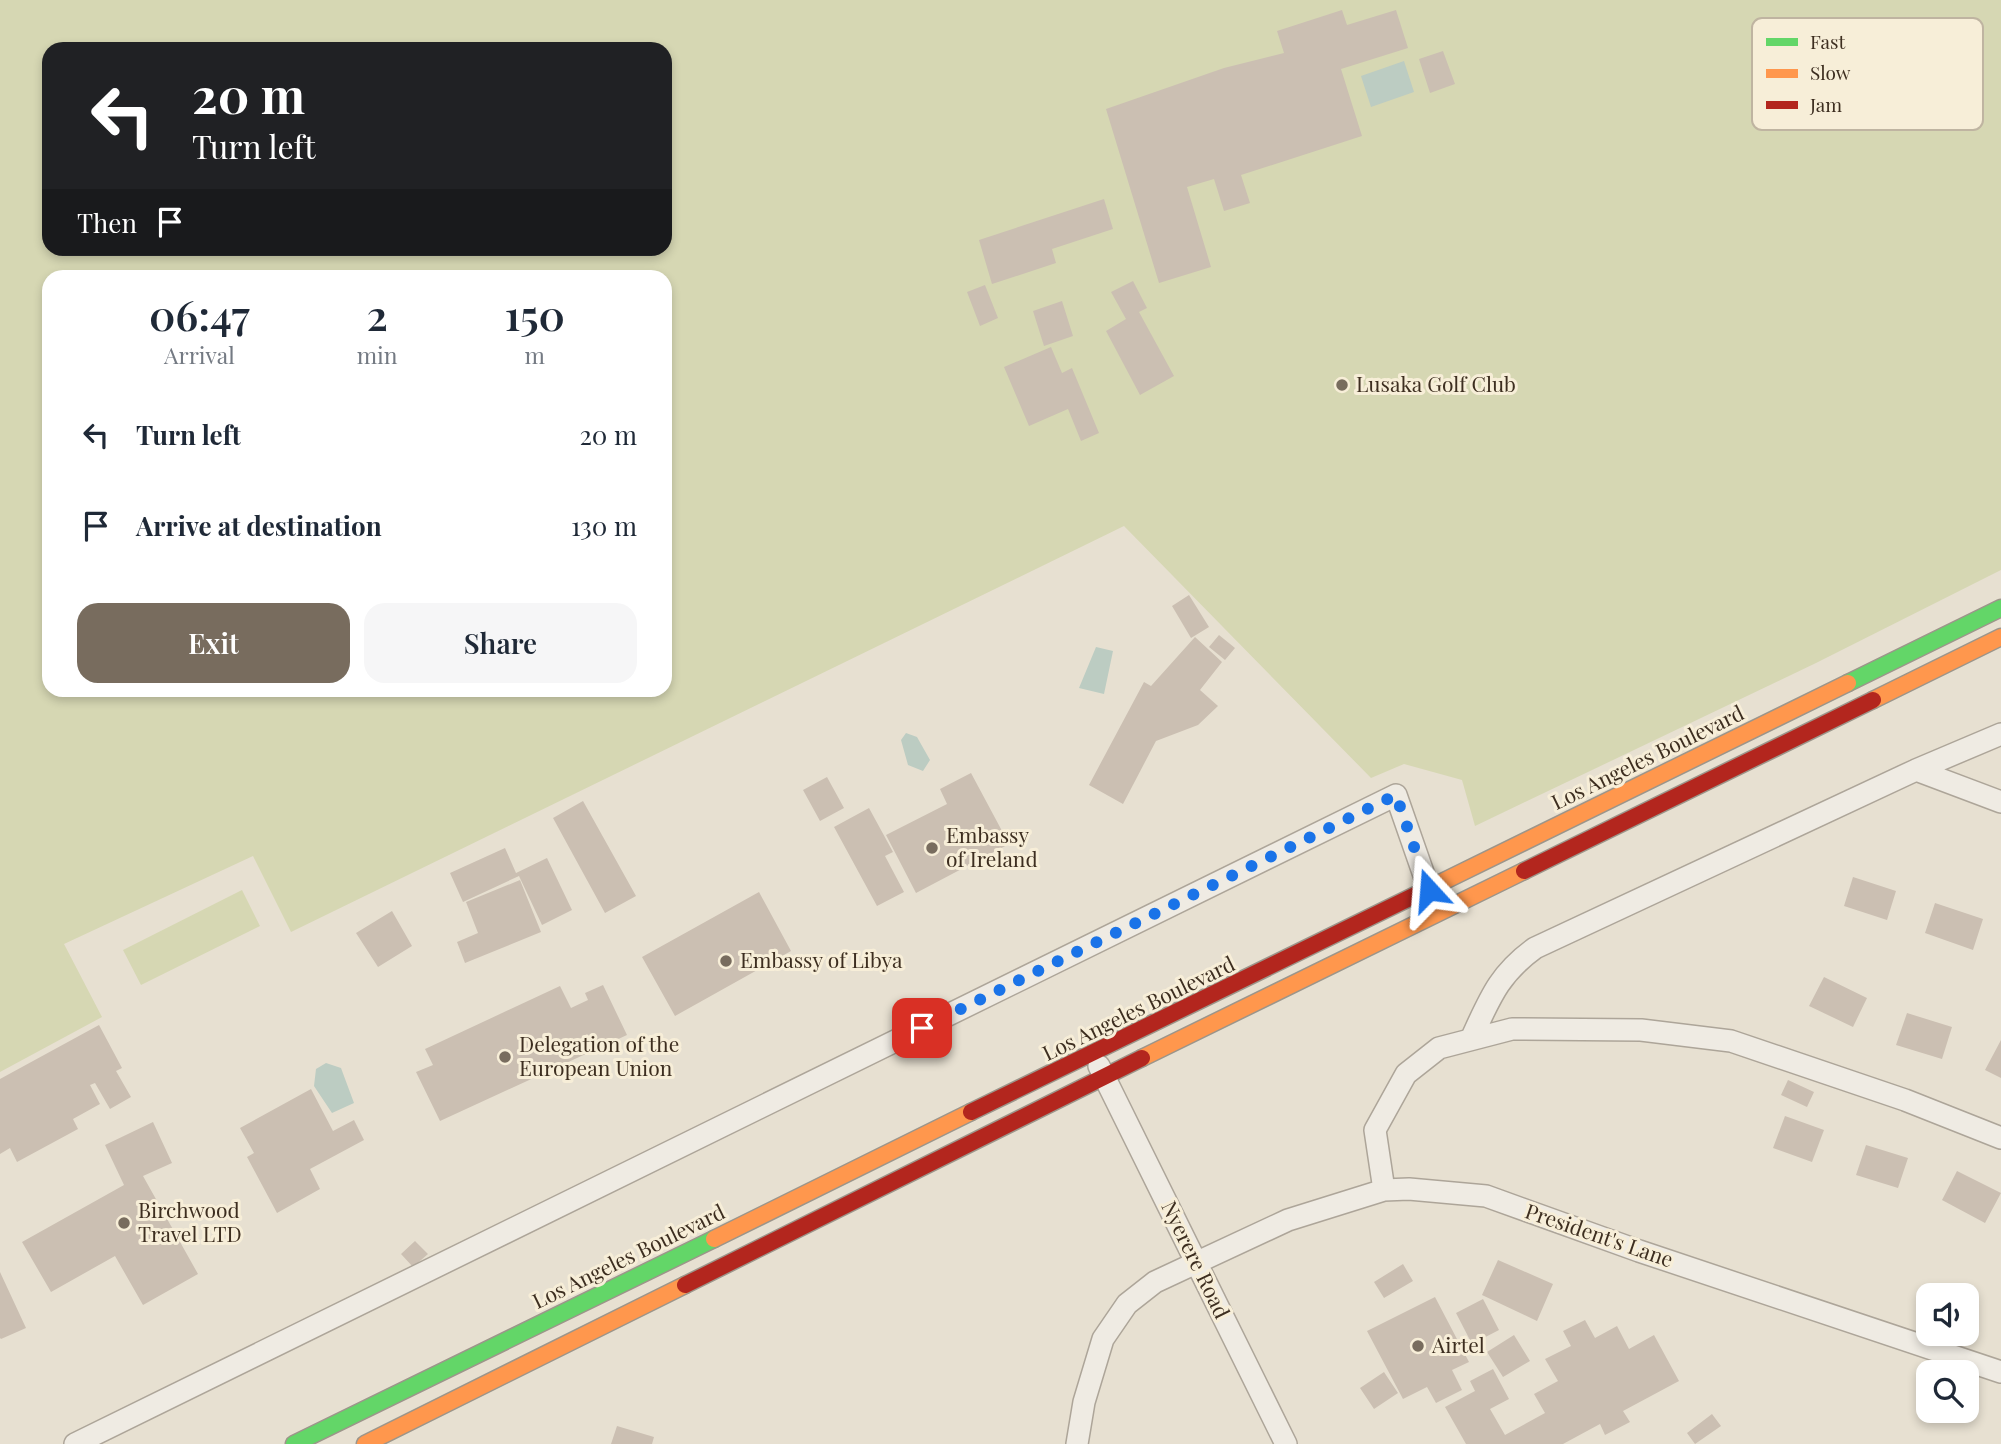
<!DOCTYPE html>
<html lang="en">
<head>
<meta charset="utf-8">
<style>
	body { margin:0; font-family:"Playfair Display",serif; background:#f6f6f7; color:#1f2937; height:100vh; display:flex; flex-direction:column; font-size:26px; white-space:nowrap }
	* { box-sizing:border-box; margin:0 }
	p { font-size:23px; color:#747a83 }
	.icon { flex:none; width:38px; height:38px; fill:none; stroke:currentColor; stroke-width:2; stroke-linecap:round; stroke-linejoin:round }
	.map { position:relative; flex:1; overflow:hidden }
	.panel { position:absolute; left:42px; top:270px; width:630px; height:427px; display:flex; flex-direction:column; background:#fff; border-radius:21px; box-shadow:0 4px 10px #0003 }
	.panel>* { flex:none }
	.top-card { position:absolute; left:42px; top:42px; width:630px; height:214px; border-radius:21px; box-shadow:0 4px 10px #0003; background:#202124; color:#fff; overflow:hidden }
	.controls { position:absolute; left:1916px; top:1283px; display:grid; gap:14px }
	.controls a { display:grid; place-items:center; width:63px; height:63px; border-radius:14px; background:#fff; box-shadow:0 4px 10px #0003; font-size:35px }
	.pin { position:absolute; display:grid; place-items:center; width:60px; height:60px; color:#fff; margin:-30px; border-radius:14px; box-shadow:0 4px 10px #0006 }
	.me { position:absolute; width:77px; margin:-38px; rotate:341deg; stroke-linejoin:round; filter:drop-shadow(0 0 5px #0008) }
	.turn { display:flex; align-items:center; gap:24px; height:147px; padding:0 35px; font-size:32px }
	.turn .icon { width:91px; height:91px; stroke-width:2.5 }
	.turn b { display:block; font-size:49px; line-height:60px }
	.then { display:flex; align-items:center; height:66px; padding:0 35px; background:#0003; gap:14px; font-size:26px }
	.eta { display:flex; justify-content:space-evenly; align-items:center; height:119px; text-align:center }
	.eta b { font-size:42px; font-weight:600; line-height:49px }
	.primary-button { display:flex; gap:14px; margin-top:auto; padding:14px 35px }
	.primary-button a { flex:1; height:80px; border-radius:21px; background:#786c5e; color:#fff; font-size:28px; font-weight:600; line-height:80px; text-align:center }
	.primary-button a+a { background:#f6f6f7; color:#1f2937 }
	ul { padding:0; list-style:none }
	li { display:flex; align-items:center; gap:21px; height:91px; padding:0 35px }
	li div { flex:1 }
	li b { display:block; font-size:26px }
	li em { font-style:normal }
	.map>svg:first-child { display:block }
</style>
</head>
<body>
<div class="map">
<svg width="2001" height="1444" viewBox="0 0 2001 1444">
	<rect width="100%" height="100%" fill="#e7e0d1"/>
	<path fill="#d6d7b3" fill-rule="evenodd" d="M0,0H2001V570L1816,663L1475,826L1462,780L1404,764L1371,778L1124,526L291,932L253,856L64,944L102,1017L0,1072ZM49,49H665V248H49ZM49,276H665V690H49Z
		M242,890L260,926L141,985L123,950Z"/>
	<path fill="#bcccc2" d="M1404,61L1414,92L1371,107L1361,76Z
		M1096,647L1113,651L1104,694L1079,688Z
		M906,733L917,737L930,760L923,771L908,765L901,740Z
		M326,1063L341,1068L354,1103L332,1113L314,1086L316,1069Z"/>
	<path fill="#cbbfb2" d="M1342,10L1347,25L1396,10L1408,48L1341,69L1362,136L1241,175L1250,203L1224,211L1214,179L1187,187L1211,267L1159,283L1106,109L1224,68L1284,53L1277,31Z
		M1443,51L1455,84L1430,93L1419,59Z
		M1104,199L1113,229L1052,249L1056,263L992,284L979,240Z
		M1133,281L1147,308L1139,312L1174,376L1140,395L1106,331L1126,319L1111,292Z
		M985,285L998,318L980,326L967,292Z
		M1062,301L1073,336L1044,346L1033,311Z
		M1051,347L1062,373L1072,368L1099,433L1081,441L1068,409L1029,426L1004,367Z
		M1189,595L1209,627L1191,638L1172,606Z
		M1219,635L1235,648L1225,660L1209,647Z
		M1195,637L1222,662L1200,690L1218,706L1198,725L1156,741L1123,804L1089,785L1144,682L1151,686Z
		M971,773L1009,844L916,893L886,835L947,804L940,789Z
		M827,777L844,808L820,821L803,790Z
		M583,801L636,896L605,913L553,818Z
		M869,808L893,852L885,856L904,892L877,906L834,827Z
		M505,848L516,873L547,858L572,910L542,925L519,876L463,902L450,873Z
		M1853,877L1896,891L1887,920L1844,906Z
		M520,880L541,932L465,963L457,942L478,933L466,902Z
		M759,892L791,951L675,1016L642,957Z
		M1935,903L1983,919L1973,950L1925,933Z
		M392,911L412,946L378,967L356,933Z
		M1824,977L1867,998L1853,1027L1809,1006Z
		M603,985L627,1035L440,1121L416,1072L433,1065L425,1049L560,986L571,1008L588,1000L585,993Z
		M1907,1013L1952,1027L1942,1059L1896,1045Z
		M99,1025L122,1068L116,1071L131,1097L110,1109L95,1083L90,1085L100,1104L73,1119L78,1129L17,1162L10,1148L0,1154V1079Z
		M2001,1040V1078L1985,1070Z
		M1788,1080L1814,1092L1807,1107L1781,1095Z
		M311,1089L333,1131L354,1120L364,1140L310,1169L320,1189L277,1213L247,1157L254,1153L240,1128Z
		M1785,1116L1824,1130L1812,1162L1773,1148Z
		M153,1122L172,1163L143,1176L198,1274L143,1305L115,1256L51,1292L22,1242L124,1185L105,1145Z
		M1866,1145L1908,1158L1898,1188L1856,1175Z
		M1957,1171L2001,1193L1985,1223L1942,1200Z
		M415,1241L428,1254L413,1267L401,1254Z
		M1498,1260L1553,1284L1537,1321L1482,1295Z
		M1403,1264L1413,1281L1384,1298L1374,1282Z
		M0,1272L26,1328L1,1339L0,1338Z
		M1435,1297L1469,1362L1452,1370L1462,1390L1436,1403L1427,1387L1403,1399L1367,1331Z
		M1483,1299L1499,1330L1472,1344L1456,1313Z
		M1585,1320L1595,1338L1617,1326L1629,1349L1654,1335L1679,1381L1623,1411L1630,1422L1605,1435L1600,1424L1563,1444H1466L1445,1407L1475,1391L1470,1381L1493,1369L1509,1399L1490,1409L1505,1435L1545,1413L1534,1394L1558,1381L1545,1359L1571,1346L1563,1331Z
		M1514,1335L1530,1361L1503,1377L1487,1352Z
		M1384,1372L1398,1393L1374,1409L1360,1388Z
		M1712,1414L1721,1426L1695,1444L1687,1433Z
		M617,1426L654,1437L652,1444H611Z"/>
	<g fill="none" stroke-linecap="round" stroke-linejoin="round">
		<defs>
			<path id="street" d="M1916,770L2001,802
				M1472,1037C1490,998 1499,974 1535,948L1916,770L2001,734
				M1099,1066L1286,1444
				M1384,1190L1375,1130L1406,1074L1439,1048L1512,1029L1641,1030L1731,1041L1905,1100L2001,1138
				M75,1444L1396,795L1433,901
				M1077,1444L1084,1402L1103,1339L1127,1304L1155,1282L1288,1220L1384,1190L1409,1189L1486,1196L1639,1251L2001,1372"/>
			<path id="fast" d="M1848,683L2001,608
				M294,1444L714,1239"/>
			<path id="slow" d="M1873,700L2001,637
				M1436,885L1848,683
				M1142,1058L1524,871
				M714,1239L971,1112
				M365,1444L685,1285"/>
			<path id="jam" d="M1524,871L1873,700
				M971,1112L1436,885
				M685,1285L1142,1058"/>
		</defs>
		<use href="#street" stroke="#ada599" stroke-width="24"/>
		<use href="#fast" stroke="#9c958a" stroke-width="19"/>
		<use href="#slow" stroke="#9c958a" stroke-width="19"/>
		<use href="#jam" stroke="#9c958a" stroke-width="19"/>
		<use href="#street" stroke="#efebe3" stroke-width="21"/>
		<use href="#fast" stroke="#63d668" stroke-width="16"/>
		<use href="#slow" stroke="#ff974d" stroke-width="16"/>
		<use href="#jam" stroke="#b3261e" stroke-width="16"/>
	</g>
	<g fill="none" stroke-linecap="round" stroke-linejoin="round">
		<path stroke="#1a73e8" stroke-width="12" stroke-dasharray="0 21.6" d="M922,1028L1396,795L1429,890"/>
	</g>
	<g fill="#786c5e" stroke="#f7eed8" stroke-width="2.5">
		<circle cx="1342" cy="385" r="7"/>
		<circle cx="932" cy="848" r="7"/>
		<circle cx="726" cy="961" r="7"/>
		<circle cx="505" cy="1057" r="7"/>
		<circle cx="124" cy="1223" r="7"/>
		<circle cx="1418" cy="1346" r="7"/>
	</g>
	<g text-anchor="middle" stroke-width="6" stroke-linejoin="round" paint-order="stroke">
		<g font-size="21" fill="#3d2e20" stroke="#f7eed8" text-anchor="start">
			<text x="1356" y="392">Lusaka Golf Club</text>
			<text x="946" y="843">Embassy<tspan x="946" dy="24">of Ireland</tspan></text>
			<text x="740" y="968">Embassy of Libya</text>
			<text x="519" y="1052">Delegation of the<tspan x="519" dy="24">European Union</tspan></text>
			<text x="138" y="1218">Birchwood<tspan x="138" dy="24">Travel LTD</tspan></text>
			<text x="1432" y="1353">Airtel</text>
		</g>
		<g font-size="21" fill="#3d2e20" stroke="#f7eed8">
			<text transform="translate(1648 758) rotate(-26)" y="7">Los Angeles Boulevard</text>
			<text transform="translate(1139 1009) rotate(-26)" y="7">Los Angeles Boulevard</text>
			<text transform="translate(1599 1236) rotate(19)" y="7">President's Lane</text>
			<text transform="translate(629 1257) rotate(-26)" y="7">Los Angeles Boulevard</text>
			<text transform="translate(1195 1260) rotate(64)" y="7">Nyerere Road</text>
		</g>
	</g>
	<rect x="1752" y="18" width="231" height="112" rx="10" fill="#f7eed8" stroke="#bfb4a1" stroke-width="2"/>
	<rect x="1766" y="38" width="32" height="8" fill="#63d668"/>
	<rect x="1766" y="69" width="32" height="9" fill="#ff974d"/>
	<rect x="1766" y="101" width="32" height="8" fill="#b3261e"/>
	<g font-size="19" fill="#3d2e20">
		<text x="1810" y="49">Fast</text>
		<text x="1810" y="80">Slow</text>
		<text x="1810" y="112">Jam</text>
	</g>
</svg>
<div class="controls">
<a><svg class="icon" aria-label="sound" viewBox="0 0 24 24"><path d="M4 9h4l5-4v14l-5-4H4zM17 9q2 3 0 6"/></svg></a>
<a><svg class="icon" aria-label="search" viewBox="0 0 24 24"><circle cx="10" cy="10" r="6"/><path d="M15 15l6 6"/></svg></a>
</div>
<div class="pin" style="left:922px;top:1028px;background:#d93025"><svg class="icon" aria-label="arrive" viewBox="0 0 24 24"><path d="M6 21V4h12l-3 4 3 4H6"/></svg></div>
<svg class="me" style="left:1429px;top:890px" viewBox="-20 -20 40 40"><path d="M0-17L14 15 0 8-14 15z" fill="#1a73e8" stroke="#fff" stroke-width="4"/></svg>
<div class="top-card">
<div class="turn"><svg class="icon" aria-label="left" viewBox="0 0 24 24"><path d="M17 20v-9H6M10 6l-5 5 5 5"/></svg><div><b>20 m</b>Turn left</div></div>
<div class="then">Then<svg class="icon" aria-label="arrive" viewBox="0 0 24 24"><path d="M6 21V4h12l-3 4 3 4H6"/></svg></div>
</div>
<section class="panel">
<div class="eta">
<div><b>06:47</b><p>Arrival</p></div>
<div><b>2</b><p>min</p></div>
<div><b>150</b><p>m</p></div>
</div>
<ul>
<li><svg class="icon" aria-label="left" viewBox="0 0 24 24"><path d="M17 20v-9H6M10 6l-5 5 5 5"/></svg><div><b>Turn left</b></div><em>20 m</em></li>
<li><svg class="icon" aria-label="arrive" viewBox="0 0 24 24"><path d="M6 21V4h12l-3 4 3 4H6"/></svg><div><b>Arrive at destination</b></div><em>130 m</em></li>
</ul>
<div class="primary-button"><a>Exit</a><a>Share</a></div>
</section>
</div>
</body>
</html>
